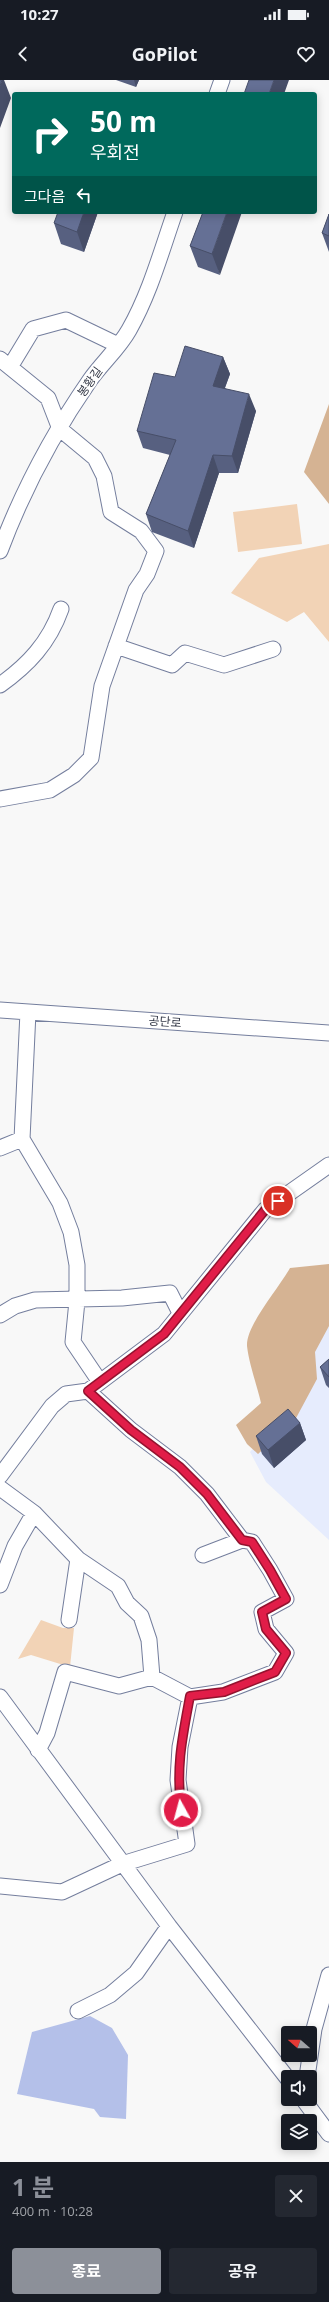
<!DOCTYPE html>
<html lang="ko">
<head>
<meta charset="utf-8">
<style>
	body { margin:0; font-family:"Open Sans","Noto Sans KR",sans-serif; background:#242831; color:#f1f3f6; height:100vh; display:flex; flex-direction:column; font-size:15px; white-space:nowrap }
	* { box-sizing:border-box; margin:0 }
	p { font-size:13px; color:#9ea1a6 }
	.icon { flex:none; width:22px; height:22px; fill:none; stroke:currentColor; stroke-width:2; stroke-linecap:round; stroke-linejoin:round }
	.map { position:relative; height:2082px; overflow:hidden }
	.details { display:flex; flex-direction:column; background:#171b24; flex:1 }
	.details>* { flex:none }
	.hud { position:absolute; left:12px; top:12px; width:305px; height:122px; border-radius:4px; box-shadow:0 2px 10px #0003; background:#00695c; color:#fff; overflow:hidden }
	.needle { width:26px; rotate:290deg }
	.buttons { position:absolute; left:281px; top:1946px; display:grid; gap:8px }
	.buttons a { display:grid; place-items:center; width:36px; height:36px; border-radius:4px; background:#171b24; box-shadow:0 2px 10px #0003; font-size:20px }
	.pin { position:absolute; display:grid; place-items:center; width:34px; height:34px; color:#fff; margin:-17px; border:2px solid #fff; border-radius:50%; box-shadow:0 1px 4px #0007 }
	.me { position:absolute; width:44px; margin:-22px; rotate:353deg; stroke-linejoin:round; filter:drop-shadow(0 0 3px #0008) }
	.turn { display:flex; align-items:center; gap:14px; height:84px; padding:0 12px; font-size:18px }
	.turn .icon { width:52px; height:52px; stroke-width:2.5 }
	.turn b { display:block; font-size:28px; line-height:34px }
	.then { display:flex; align-items:center; height:38px; padding:0 12px; background:#0003; gap:8px; font-size:15px }
	.round { display:grid; place-items:center; flex:none; width:42px; height:42px; border-radius:4px; background:#242831 }
	.headline { display:flex; align-items:center; justify-content:space-between; height:68px; padding:0 12px }
	h1 { font-size:24px; font-weight:700; line-height:30px; color:#8c9099 }
	.primary-button { display:flex; gap:8px; margin-top:auto; padding:8px 12px }
	.primary-button a { flex:1; height:46px; border-radius:4px; background:#8c9099; color:#fff; font-size:16px; font-weight:700; line-height:46px; text-align:center }
	.primary-button a+a { background:#242831; color:#f1f3f6 }
	.status { display:flex; justify-content:space-between; align-items:center; height:28px; padding:0 20px; background:#171b24; direction:ltr }
	.status svg { height:11px; fill:currentColor }
	header { display:flex; justify-content:space-between; align-items:center; height:52px; padding:0 12px; background:#171b24; font-size:18px; font-weight:700 }
	.map>svg:first-child { display:block }
</style>
</head>
<body>
<div class="status"><b>10:27</b><svg viewBox="0 0 49 12"><path d="M0 12V9h3v3zM5 12V6h3v6zM10 12V3h3v9zM15 12V0h3v12zM26 1h20v11H26zM47 4h2v5h-2z"/></svg></div>
<header><svg class="icon" aria-label="back" viewBox="0 0 24 24"><path d="M15 5l-7 7 7 7"/></svg>GoPilot<svg class="icon" aria-label="heart" viewBox="0 0 24 24"><path d="M12 20l-8-8c-3-5 5-10 8-4 3-6 11-1 8 4z"/></svg></header>
<div class="map">
<svg width="329" height="2082" viewBox="0 0 329 2082">
	<rect width="100%" height="100%" fill="#f8f8f8"/>
	<path fill="#e6ecfd" d="M329,1192V1460L266,1402L250,1372L292,1324Z"/>
	<path fill="#f2d3b6" d="M297,424L302,464L238,472L233,432Z
		M329,464V562L304,532L287,542L231,513L259,478Z
		M41,1540L63,1548H74L70,1587L31,1575L18,1579Z"/>
	<path fill="#d5b393" d="M329,324V424L304,392Z
		M329,1184V1246L315,1272L317,1299L295,1340L258,1374L247,1364L236,1345L261,1323C257,1305 249,1284 247,1266C246,1245 279,1208 290,1188Z"/>
	<path fill="#b4c0e9" d="M90,1936L112,1948L128,1975L126,2039L100,2037L94,2029L17,2014L32,1952Z"/>
	<g fill="none" stroke-linecap="round" stroke-linejoin="round">
		<defs>
			<path id="minor" d="M217,14L222,0
				M0,279L48,318L60,349L95,378L104,396L111,432L141,451L156,471L147,494L136,510L102,606L91,678L74,695L50,710L0,719
				M10,287L33,249L66,240L118,265
				M0,471C22,412 54,352 90,300C102,283 119,268 129,250C150,213 161,172 175,132
				M116,566L172,585L185,573L224,585L273,569
				M0,605C28,585 49,563 61,529
				M0,930L329,953
				M22,1059L60,1123L71,1152L77,1185V1221L73,1262L100,1302
				M0,1068L22,1059L28,932
				M0,1235L15,1226L35,1220L122,1218L170,1213L180,1233
				M0,1396L52,1326L66,1314L88,1311L164,1254L265,1130L329,1085
				M0,1408L34,1433L15,1466L0,1505
				M34,1433L78,1479L118,1506L127,1523L141,1536L149,1560L152,1597
				M203,1475L242,1460
				M69,1540L78,1479
				M0,1617L169,1846L288,1999
				M38,1670L47,1653L65,1592L119,1606L152,1597L190,1617
				M0,1806L62,1812L122,1784L187,1764L178,1700L180,1667L190,1617L223,1612L275,1592L286,1573L266,1549L262,1532L286,1519L270,1490L252,1462L242,1460L207,1414L180,1387L131,1350L88,1311
				M78,1931L110,1915L136,1893L169,1846
				M307,1997L314,1949L329,1895
				M303,2019L329,2054"/>
		</defs>
		<use href="#minor" stroke="#747e9d" stroke-width="17"/>
		<use href="#minor" stroke="#fff" stroke-width="15"/>
	</g>
	<path fill="#576080" d="M116,0H139L136,7Z
		M98,132L84,172L61,164L54,143Z
		M203,132L220,195L198,187L190,166Z
		M329,134V172L322,153Z
		M223,277L230,294L225,308L256,331L238,393H219L194,468L152,452L146,434L170,375L143,368L137,351L175,297Z
		M329,1279V1308L326,1305L320,1287Z
		M300,1343L306,1360L274,1388L262,1374L256,1356Z"/>
	<path fill="#474e68" d="M2,0H4L11,18L0,48V6Z
		M134,0H139L136,7Z
		M274,0H289L284,14H269Z
		M84,132H98L84,172L77,152Z
		M227,132H242L220,195L212,174Z
		M223,277L230,294L219,323L213,306Z
		M249,314L256,331L238,393L232,376Z
		M213,375L219,393L194,468L188,451Z
		M300,1343L306,1360L274,1388L268,1370Z"/>
	<path fill="#657095" stroke="#474e68" d="M0,0H2L0,6Z
		M249,0H274L269,14H244Z
		M58,132H84L77,152L54,143Z
		M203,132H227L212,174L190,166Z
		M329,134V156L322,153Z
		M185,266L223,277L213,306L249,314L232,376L213,375L188,451L146,434L176,360L137,351L154,293L175,297Z
		M329,1279V1297L320,1287Z
		M288,1329L300,1343L268,1370L256,1356Z"/>
	<g fill="none" stroke-linecap="round" stroke-linejoin="round">
		<defs>
			<path id="route" d="M181,1730C176,1686 182,1659 190,1616L224,1612L275,1592L286,1573L266,1549L262,1532L286,1519L270,1490L252,1462L242,1460L207,1414L180,1387L131,1350L88,1311L164,1254L265,1130L278,1121"/>
		</defs>
		<use href="#route" stroke="#92132f" stroke-width="10"/>
		<use href="#route" stroke="#e11d48" stroke-width="7"/>
	</g>
	<g text-anchor="middle" stroke-width="4" stroke-linejoin="round" paint-order="stroke">
		<g font-size="12" fill="#353a48" stroke="#fff">
			<text transform="translate(90 302) rotate(-55)" y="4">봉황길</text>
			<text transform="translate(165 942) rotate(4)" y="4">공단로</text>
		</g>
	</g>
</svg>
<div class="buttons">
<a><svg class="needle" viewBox="-14 -14 28 28"><path d="M0-13l5 13h-10z" fill="#e53935"/><path d="M0 13l5-13h-10z" fill="#9ea1a6"/></svg></a>
<a><svg class="icon" aria-label="sound" viewBox="0 0 24 24"><path d="M4 9h4l5-4v14l-5-4H4zM17 9q2 3 0 6"/></svg></a>
<a><svg class="icon" aria-label="layers" viewBox="0 0 24 24"><path d="M12 4l9 5-9 5-9-5zM3 14l9 5 9-5"/></svg></a>
</div>
<div class="pin" style="left:278px;top:1121px;background:#d93025"><svg class="icon" aria-label="arrive" viewBox="0 0 24 24"><path d="M6 21V4h12l-3 4 3 4H6"/></svg></div>
<svg class="me" style="left:181px;top:1730px" viewBox="-20 -20 40 40"><circle r="17" fill="#e11d48" stroke="#fff" stroke-width="3"/><path d="M0-11L8 9 0 5-8 9z" fill="#fff"/></svg>
<div class="hud">
<div class="turn"><svg class="icon" aria-label="right" viewBox="0 0 24 24"><path d="M7 20v-9h11M14 6l5 5-5 5"/></svg><div><b>50 m</b>우회전</div></div>
<div class="then">그다음<svg class="icon" aria-label="left" viewBox="0 0 24 24"><path d="M17 20v-9H6M10 6l-5 5 5 5"/></svg></div>
</div>
</div>
<section class="details">
<div class="headline"><div><h1>1 분</h1><p>400 m · 10:28</p></div><a class="round"><svg class="icon" aria-label="close" viewBox="0 0 24 24"><path d="M6 6l12 12M18 6L6 18"/></svg></a></div>
<div class="primary-button"><a>종료</a><a>공유</a></div>
</section>
</body>
</html>
